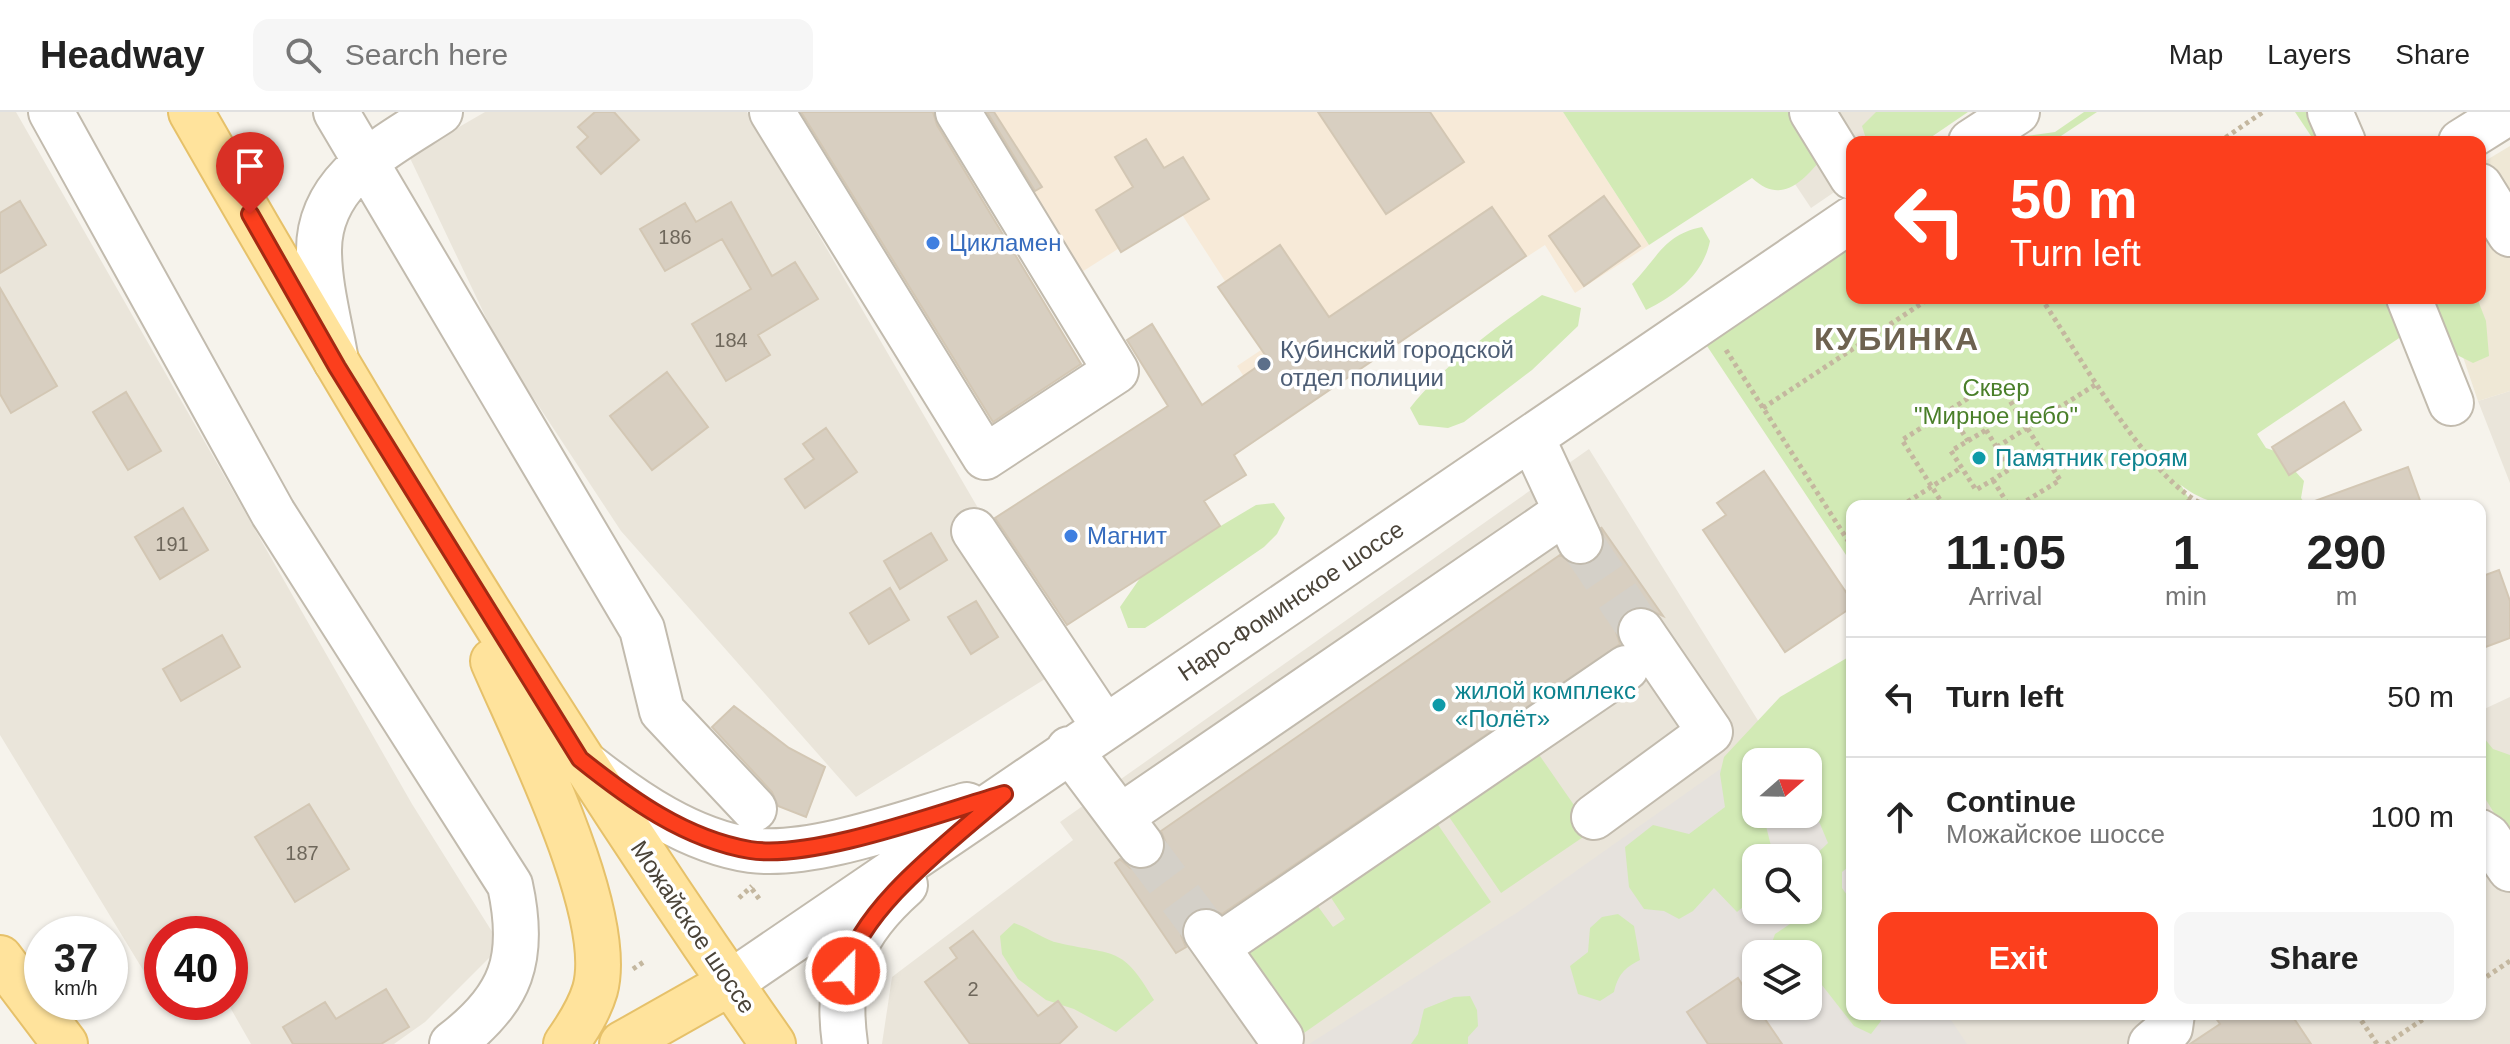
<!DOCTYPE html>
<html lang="en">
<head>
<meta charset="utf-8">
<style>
	body { margin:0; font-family:Arial,sans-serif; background:#f6f6f6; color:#222; height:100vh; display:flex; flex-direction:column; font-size:30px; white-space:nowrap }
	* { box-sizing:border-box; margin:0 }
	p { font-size:26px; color:#767676 }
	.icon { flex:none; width:44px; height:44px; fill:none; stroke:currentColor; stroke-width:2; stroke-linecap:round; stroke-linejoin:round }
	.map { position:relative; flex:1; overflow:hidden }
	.details { position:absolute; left:1846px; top:388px; width:640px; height:520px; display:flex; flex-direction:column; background:#fff; border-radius:16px; box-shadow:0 2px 6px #0004 }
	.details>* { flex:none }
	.banner { position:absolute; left:1846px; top:24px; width:640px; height:168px; border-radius:16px; box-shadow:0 2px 6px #0004; background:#fc3f1d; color:#fff; overflow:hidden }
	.needle { width:52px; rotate:70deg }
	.controls { position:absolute; left:1742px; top:636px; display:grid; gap:16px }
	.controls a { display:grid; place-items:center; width:80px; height:80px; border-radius:16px; background:#fff; box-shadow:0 2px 6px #0004; font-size:40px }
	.speed { position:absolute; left:24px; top:804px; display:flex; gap:16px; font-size:40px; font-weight:700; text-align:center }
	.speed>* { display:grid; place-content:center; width:104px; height:104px; border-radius:50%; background:#fff; box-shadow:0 2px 6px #0004; line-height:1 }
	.speed small { font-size:20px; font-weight:400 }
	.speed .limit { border:12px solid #d22; background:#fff; color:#111 }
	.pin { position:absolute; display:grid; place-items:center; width:68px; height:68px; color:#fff; margin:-82px -34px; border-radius:50% 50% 50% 0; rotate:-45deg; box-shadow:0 0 8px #0007 }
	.pin .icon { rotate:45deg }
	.me { position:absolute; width:88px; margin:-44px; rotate:23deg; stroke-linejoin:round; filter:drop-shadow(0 0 6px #0008) }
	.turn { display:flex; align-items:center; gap:28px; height:168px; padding:0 32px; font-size:36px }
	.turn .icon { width:104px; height:104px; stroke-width:2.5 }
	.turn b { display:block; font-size:56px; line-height:68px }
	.eta { display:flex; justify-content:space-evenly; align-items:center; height:136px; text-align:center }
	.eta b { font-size:48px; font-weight:700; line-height:56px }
	.button { display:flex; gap:16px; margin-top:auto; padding:16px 32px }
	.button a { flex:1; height:92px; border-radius:16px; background:#fc3f1d; color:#fff; font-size:32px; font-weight:700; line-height:92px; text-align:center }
	.button a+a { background:#f6f6f6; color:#222 }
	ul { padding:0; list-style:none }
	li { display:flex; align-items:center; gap:24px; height:120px; padding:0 32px; border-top:2px solid #e0e0e0 }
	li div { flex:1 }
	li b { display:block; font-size:30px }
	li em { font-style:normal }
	header { display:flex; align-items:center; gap:48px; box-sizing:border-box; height:112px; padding:0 40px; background:#fff; border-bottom:2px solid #e0e0e0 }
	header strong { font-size:38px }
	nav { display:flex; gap:44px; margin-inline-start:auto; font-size:28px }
	.search { width:560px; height:72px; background:#f6f6f6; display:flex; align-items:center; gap:20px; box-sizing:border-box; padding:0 28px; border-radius:16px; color:#767676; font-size:30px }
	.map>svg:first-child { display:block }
</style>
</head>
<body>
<header>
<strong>Headway</strong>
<div class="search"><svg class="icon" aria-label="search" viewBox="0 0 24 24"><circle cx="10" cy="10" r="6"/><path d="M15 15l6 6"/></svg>Search here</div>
<nav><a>Map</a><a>Layers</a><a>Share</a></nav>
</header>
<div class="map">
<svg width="2510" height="932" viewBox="0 0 2510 932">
	<rect width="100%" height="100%" fill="#f6f3ec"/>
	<path fill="#eae5da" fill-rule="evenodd" d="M0,0H16L412,692L501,834L425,910L394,932H251L227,890H230V822H162V877L154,876L0,623Z
		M485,0H747L1069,552L856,685L621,419L501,237L409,44Z
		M1747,0H1953L1909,30H1852V68L1811,96Z
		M2510,279V371L2478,289Z
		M1589,337L1767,623L1852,574V902H2480V599L2510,585V932H882L892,865L1073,728L1060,710ZM1756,650H1808V702H1756ZM1756,746H1808V798H1756ZM1756,842H1808V894H1756Z"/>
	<path fill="#f7ead8" d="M963,0H1563L1649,133L1575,181L1545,133L1273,310L1237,254L1267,234L1179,98L1074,165Z"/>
	<path fill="#e6e2dd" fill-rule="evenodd" d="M1767,624L1784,650H1756V702H1808V687L1852,755V902H1947L1967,932H1309L1518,800ZM1756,746H1808V798H1756ZM1756,842H1808V894H1756Z"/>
	<path fill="#efe8d6" d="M2510,34V279L2478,289L2443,186H2480V52Z"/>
	<path fill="#d2eab5" d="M1563,0H1799L1820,49C1800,72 1780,92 1752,66L1649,133Z
		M1876,0H1968L1924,30H1867L1862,14Z
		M2084,0H2097L2061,24L2066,30H2024L2026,24L2055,20Z
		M2295,0H2316L2329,30H2315Z
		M1702,115L1710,129C1703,163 1676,183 1646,198L1632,172C1658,146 1663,123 1702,115Z
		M1852,134V186H2397L2411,218L2257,322L2266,336L2278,340L2304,369L2301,386L2307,394C2263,394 2216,402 2181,373L2193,394H1852V452L1705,231Z
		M1542,183L1581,196L1578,214L1532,258L1464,310L1448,316L1419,313L1410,296C1447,250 1494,217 1542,183Z
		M2414,186H2477L2486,209L2489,244L2473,251L2445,237Z
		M1274,391L1285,406L1277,422L1264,435L1159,507L1145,516H1128L1120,495L1145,459L1256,393Z
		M1852,543V752L1842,760V776L1852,790V902H1879L1881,909L1871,922L1854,914L1818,868L1808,870V842H1768L1775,822L1802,804L1803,798H1808V750L1828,731L1808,683V650H1756V702H1763L1772,738L1769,746H1756C1756,770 1758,785 1737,800L1714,776L1693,799L1679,807L1664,799L1644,797L1629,775L1625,735L1653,713L1689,722L1725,695L1720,662L1724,645L1780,585Z
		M2480,621L2493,637L2510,643V727L2480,678Z
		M1533,634L1592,719L1501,781L1443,696Z
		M1432,704L1491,790L1294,928L1236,844L1314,789L1333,815L1345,807L1326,778Z
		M1618,802L1634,814L1640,848C1624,856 1618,863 1614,880L1600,889L1578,882L1570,854L1588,840L1590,816L1602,805Z
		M1014,811C1030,816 1044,828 1059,831C1115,844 1122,833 1154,888L1116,920L1074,897L1046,888L1018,867L1002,842L1000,824Z
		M1470,884L1477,898L1478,914L1468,925V932H1411L1418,922L1424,897L1454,885Z"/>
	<path fill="#d8cfc1" stroke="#d3c7b4" stroke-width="2" d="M595,0H614L639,28L601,62L577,35L588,25L578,15Z
		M801,0H933L937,13L1081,252L993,310Z
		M987,0H994L1042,75L1035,79Z
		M1318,0H1430L1464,50L1386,102Z
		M1146,27L1164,56L1183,45L1209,87L1121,140L1096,98L1133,75L1115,45Z
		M1604,84L1640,134L1584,174L1549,124Z
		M20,89L46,133L0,161V101Z
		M731,90L772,164L795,150L818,187L758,223L770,243L726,269L692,212L751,177L722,127L665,159L640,117L685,91L696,110Z
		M1492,95L1526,144L1234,343L1246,363L1204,389L1220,414L1067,513L995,406L1168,294L1127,228L1152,212L1202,293L1268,247L1218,175L1280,133L1329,205Z
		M0,176L57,274L11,301L0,282Z
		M667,260L708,315L652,358L610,304Z
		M126,280L161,339L128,358L93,300Z
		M2344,290L2361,318L2289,363L2272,335Z
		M826,316L857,360L805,396L785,367L814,347L803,332Z
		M2408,355L2422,394H2310L2309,391Z
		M1764,359L1852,489V495L1785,540L1703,418L1726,403L1717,391Z
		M183,396L208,438L160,467L135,425Z
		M1601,415L1663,504L1640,494L1628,498L1618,509L1616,520L1620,532L1222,802L1204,795L1192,799L1183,810L1181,823L1186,835L1176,841L1115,751L1120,747L1130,756L1143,758L1155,753L1164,742L1166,731L1161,719L1560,443L1577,454L1591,451L1601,443L1605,432Z
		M931,421L947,448L900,477L884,449Z
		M2499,458L2510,489V526L2480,537V465Z
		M890,476L909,508L869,532L850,501Z
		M976,489L998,525L971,542L948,505Z
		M222,523L240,555L181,589L163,557Z
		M734,594L789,636L825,655L806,705L778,694L772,680L712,615Z
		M309,692L349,757L295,790L255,725Z
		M973,819L1038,904L1058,889L1077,915L1059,932H970L925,870L957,846L950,836Z
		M1738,866L1756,894L1782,932H1708L1687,900Z
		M386,877L409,915L381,932H293L283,915L325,890L336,907Z
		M2213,902H2291L2311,932H2190L2220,912Z"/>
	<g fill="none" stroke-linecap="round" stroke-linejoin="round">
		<path stroke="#d4d0c8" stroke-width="44" stroke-dasharray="44 22" stroke-linecap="butt" d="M1580,429L1641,519
			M1141,733L1206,820"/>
		<defs>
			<path id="minor" d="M51,0L273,401L510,773C526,846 512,887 452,932
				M336,0L642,517L662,599L754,697
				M772,0L985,345L1116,259L958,0
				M1812,0L1852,65
				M2330,0L2343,30
				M1971,30L2017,0
				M2461,30L2509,0
				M2480,74L2510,122
				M2409,186L2451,291
				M336,249C330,213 319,174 319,138C319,67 388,34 440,0
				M1532,326L1580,429
				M974,419L1104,614
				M1069,637L1141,733
				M588,654C635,691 690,729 751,738C812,746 908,710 967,693
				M1120,705L1565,400
				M1594,705L1710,620L1641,519
				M2480,720L2488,725L2510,757
				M1206,820L1281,926
				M1217,835L1626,556
				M730,871L1852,107
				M845,932C835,861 852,820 905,773
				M2151,932L2170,916L2172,902"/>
			<path id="major" d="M191,0C373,318 563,632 773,932
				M493,549C525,624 616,802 595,878C589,898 578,915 566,932
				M0,846L65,932
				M622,932L730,871"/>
		</defs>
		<use href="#minor" stroke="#c2bbae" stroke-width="48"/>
		<use href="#major" stroke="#e6c16a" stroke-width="48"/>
		<path stroke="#c4b79f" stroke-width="5" stroke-dasharray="4 4" stroke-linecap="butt" d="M2219,30L2263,0
			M2041,186C2077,239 2151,373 2207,394
			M1726,238L1852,435
			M1763,296L1930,186
			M1949,299L1968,329
			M1986,318L2010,357L1976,378L1951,339Z
			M1997,335L2098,271
			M1993,368L2009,394
			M1901,394L1961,356
			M1944,394L1902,328L1997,268L2060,368L2018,394
			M2181,394L2190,388
			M752,777L760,788
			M739,786L752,774
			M633,857L645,849
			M2480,869L2510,849
			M2357,902L2377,932
			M2386,932L2431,902"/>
		<use href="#minor" stroke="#fff" stroke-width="44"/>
		<use href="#major" stroke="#ffe39c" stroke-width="44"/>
	</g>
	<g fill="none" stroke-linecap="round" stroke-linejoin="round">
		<defs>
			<path id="route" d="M250,102L337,255L580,647C630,687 685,727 750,738C813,748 939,701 1004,682C954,727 861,794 846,859"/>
		</defs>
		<use href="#route" stroke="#a42913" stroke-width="20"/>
		<use href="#route" stroke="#fc3f1d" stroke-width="14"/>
	</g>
	<g fill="#3f7fe0" stroke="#fff" stroke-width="3">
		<circle cx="933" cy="131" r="8"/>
		<circle cx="1071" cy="424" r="8"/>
	</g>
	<circle fill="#5c6f8a" stroke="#fff" stroke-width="3" cx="1264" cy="252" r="8"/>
	<g fill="#0f9aa8" stroke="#fff" stroke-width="3">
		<circle cx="1979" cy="346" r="8"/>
		<circle cx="1439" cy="593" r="8"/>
	</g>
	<g text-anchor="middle" stroke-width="7" stroke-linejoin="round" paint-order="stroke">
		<g font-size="20" fill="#6e675b">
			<text x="675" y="132">186</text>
			<text x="731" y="235">184</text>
			<text x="172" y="439">191</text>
			<text x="302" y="748">187</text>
			<text x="973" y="884">2</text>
		</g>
		<g font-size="24" fill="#366cbe" stroke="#fff" text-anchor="start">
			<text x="949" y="139">Цикламен</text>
			<text x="1087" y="432">Магнит</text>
		</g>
		<g font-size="24" fill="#4e5e75" stroke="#fff" text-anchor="start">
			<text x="1280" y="246">Кубинский городской<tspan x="1280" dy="28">отдел полиции</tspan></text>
		</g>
		<g font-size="24" fill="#4a7f2a" stroke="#fff">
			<text x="1996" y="284">Сквер<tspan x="1996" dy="28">"Мирное небо"</tspan></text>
		</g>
		<g font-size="24" fill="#0d838f" stroke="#fff" text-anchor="start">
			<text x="1995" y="354">Памятник героям</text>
			<text x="1455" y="587">жилой комплекс<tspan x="1455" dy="28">«Полёт»</tspan></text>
		</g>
		<g font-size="24" fill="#4b4439" stroke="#fff">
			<text transform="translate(1291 489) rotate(-34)" y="8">Наро-Фоминское шоссе</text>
			<text transform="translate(693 815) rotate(56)" y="8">Можайское шоссе</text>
		</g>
		<g font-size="32" font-weight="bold" letter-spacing="2" fill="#6e6250" stroke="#fff">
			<text x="1897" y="238">КУБИНКА</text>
		</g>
	</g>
</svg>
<div class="controls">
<a><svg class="needle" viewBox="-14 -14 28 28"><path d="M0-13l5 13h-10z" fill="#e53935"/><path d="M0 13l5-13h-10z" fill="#767676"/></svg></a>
<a><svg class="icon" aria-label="search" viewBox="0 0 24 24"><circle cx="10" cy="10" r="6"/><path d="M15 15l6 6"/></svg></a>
<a><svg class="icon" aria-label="layers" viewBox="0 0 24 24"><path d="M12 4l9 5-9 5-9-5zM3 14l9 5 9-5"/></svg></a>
</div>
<div class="speed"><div>37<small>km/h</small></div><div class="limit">40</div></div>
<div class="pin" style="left:250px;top:102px;background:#d93025"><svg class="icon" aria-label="arrive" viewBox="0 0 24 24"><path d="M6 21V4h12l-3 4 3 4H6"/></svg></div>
<svg class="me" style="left:846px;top:859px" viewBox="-20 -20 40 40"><circle r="17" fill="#fc3f1d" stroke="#fff" stroke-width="3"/><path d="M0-11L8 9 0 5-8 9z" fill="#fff"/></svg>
<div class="banner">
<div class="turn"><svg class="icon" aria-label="left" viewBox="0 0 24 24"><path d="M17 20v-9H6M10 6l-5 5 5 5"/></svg><div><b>50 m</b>Turn left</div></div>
</div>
<section class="details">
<div class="eta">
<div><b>11:05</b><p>Arrival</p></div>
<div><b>1</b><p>min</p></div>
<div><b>290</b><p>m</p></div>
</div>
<ul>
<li><svg class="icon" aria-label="left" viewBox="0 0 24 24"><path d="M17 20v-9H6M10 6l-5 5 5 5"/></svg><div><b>Turn left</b></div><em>50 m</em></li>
<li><svg class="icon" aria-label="ahead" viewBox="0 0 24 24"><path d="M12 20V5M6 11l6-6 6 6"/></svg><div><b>Continue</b><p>Можайское шоссе</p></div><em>100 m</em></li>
</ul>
<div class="button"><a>Exit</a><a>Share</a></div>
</section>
</div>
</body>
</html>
